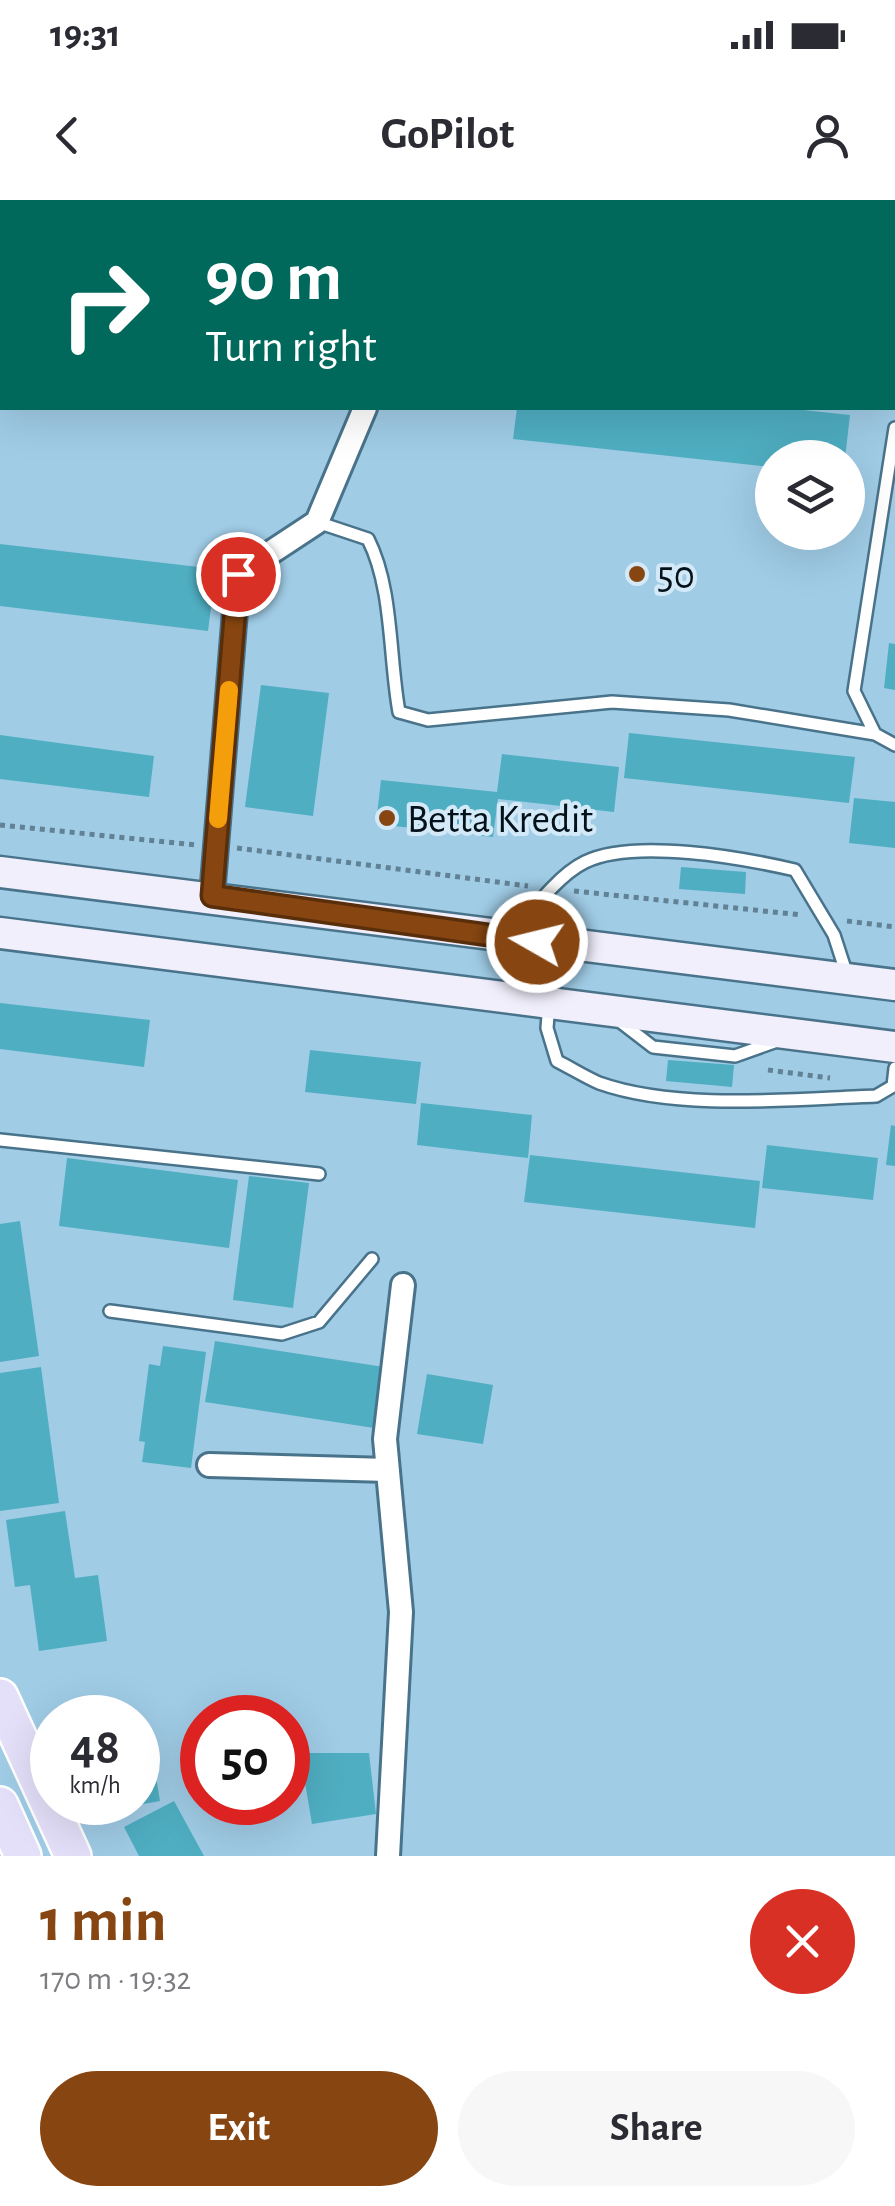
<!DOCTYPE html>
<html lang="en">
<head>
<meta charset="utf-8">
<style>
	body { margin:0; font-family:"Alegreya Sans",sans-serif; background:#f7f7f7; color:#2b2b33; height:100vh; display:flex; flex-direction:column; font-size:38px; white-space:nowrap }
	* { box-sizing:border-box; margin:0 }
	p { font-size:32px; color:#7c7c81 }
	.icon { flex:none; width:55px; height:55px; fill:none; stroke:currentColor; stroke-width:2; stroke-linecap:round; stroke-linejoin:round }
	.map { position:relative; height:1656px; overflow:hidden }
	.panel { display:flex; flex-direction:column; background:#fff; flex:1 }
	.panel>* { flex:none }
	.guide { position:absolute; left:0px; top:0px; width:895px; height:210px; box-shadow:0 10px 40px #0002; background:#00695c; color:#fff; overflow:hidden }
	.controls { position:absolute; left:755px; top:240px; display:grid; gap:20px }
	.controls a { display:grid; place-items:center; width:110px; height:110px; border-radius:50%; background:#fff; box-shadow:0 10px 40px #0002; font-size:50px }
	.speed { position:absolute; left:30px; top:1495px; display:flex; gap:20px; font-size:50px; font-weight:700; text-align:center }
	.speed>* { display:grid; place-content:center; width:130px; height:130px; border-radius:50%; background:#fff; box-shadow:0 10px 40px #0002; line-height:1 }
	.speed small { font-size:25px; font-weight:400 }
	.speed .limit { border:15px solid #d22; background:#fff; color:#111 }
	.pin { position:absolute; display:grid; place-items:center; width:85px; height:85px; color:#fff; margin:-42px; border:5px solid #fff; border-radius:50%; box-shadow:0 2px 10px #0007 }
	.me { position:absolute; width:110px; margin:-55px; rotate:278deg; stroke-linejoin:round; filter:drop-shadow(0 0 8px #0008) }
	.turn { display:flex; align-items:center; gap:35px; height:210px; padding:0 40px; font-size:45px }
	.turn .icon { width:130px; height:130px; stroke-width:2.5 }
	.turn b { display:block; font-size:70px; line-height:85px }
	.round { display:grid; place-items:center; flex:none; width:105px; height:105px; border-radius:52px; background:#f7f7f7 }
	.headline { display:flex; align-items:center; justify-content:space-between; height:170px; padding:0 40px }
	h1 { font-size:60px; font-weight:700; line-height:75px; color:#874611 }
	.action { display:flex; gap:20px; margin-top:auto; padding:20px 40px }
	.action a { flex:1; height:115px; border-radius:60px; background:#874611; color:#fff; font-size:40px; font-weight:700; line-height:115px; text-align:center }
	.action a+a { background:#f7f7f7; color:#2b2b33 }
	.status { display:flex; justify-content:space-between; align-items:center; height:70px; padding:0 50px; background:#fff; direction:ltr }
	.status svg { height:28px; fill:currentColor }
	header { display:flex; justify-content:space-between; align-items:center; height:130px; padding:0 40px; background:#fff; font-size:45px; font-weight:700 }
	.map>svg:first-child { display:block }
</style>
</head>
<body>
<div class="status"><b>19:31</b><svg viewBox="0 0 49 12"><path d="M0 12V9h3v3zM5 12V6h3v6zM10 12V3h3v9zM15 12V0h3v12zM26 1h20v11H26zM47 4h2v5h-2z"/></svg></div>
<header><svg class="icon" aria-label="back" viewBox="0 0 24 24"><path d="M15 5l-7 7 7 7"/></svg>GoPilot<svg class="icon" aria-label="person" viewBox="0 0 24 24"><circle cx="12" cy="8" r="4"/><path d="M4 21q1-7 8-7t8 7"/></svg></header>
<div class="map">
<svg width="895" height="1656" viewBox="0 0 895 1656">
	<rect width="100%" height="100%" fill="#a0cce6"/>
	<path fill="#4faec2" d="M517,208H784L850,215L845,258H772V267L513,239Z
		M0,344L216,369L208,431L0,406Z
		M889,443L895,444V490L884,488Z
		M261,485L329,493L313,616L245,607Z
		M629,533L855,557L849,603L624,578Z
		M0,535L154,556L149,597L0,579Z
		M502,554L619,567L614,612L498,599L493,637L376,624L381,580L497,592Z
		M854,598L895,602V648L849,643Z
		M681,667L746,672L745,694L679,689Z
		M0,803L150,820L144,867L0,849Z
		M310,850L421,862L416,904L305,892Z
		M668,860L734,865L732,887L666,881Z
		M421,903L532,915L528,958L417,945Z
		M891,925L895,926V966L886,965Z
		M767,945L878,958L873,1000L762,988Z
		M530,955L760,981L755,1028L524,1002Z
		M67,958L238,980L229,1048L59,1026Z
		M249,976L309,983L293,1108L233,1100Z
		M20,1021L39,1156L0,1162V1024Z
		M215,1141L384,1167L374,1228L205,1202Z
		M163,1146L206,1152L191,1268L142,1262L145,1242L139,1241L149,1164L160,1166Z
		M41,1167L59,1303L0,1311V1173Z
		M427,1174L493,1185L483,1244L417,1234Z
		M65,1311L75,1378L98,1375L107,1441L39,1451L30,1385L15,1387L6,1320Z
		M300,1553H369L376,1614L312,1624Z
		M154,1565L160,1601L116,1609L115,1602H138V1568Z
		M174,1601L204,1656H139L124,1627Z"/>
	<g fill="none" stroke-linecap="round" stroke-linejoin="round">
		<defs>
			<path id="service" d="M895,228L854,491L875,534L895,545
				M317,322L368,339C393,388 389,457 399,512L428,520L612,502L729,510L875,534
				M513,734C532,711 558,675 585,662C634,638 743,658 795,670L834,735L847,775
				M549,804L547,828L557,861C571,868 585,877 599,883C678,911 792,899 876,896L893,886L895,868
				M618,820L653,847L735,856L777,841
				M0,940L319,974
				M110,1111L282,1134L319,1122L372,1059"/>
			<path id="minor" d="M340,0L357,2
				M452,2L453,0
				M212,696L238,374L317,322L365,208
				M209,1265L388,1270
				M388,1656L401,1412L385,1239L403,1085"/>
			<path id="secondary" d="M0,672L895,785
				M0,733L895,847"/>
			<path id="primary" d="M0,1497L73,1656
				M0,1605L23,1656"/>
		</defs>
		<use href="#service" stroke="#49738a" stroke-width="16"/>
		<use href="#minor" stroke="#49738a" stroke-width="28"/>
		<use href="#secondary" stroke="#49738a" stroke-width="35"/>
		<use href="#primary" stroke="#fff" stroke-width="40"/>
		<path stroke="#618194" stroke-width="5" stroke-dasharray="5 5" stroke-linecap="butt" d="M0,625L196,645
			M237,648L528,686
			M574,691L802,715
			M847,721L895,727
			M768,870L830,878"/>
		<use href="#service" stroke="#fff" stroke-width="11"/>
		<use href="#minor" stroke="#fff" stroke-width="22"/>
		<use href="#secondary" stroke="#f2effd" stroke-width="30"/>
		<use href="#primary" stroke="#e5e0fa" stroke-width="35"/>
	</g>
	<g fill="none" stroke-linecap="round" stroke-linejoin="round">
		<defs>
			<path id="route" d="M238,374L212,696L537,742"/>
		</defs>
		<use href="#route" stroke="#582e0b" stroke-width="25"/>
		<use href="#route" stroke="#874611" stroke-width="18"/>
		<path stroke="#f59e0b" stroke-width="18" d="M218,619L229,490"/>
	</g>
	<g fill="#874611" stroke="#d4e9f7" stroke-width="4">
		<circle cx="637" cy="374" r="10"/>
		<circle cx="387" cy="618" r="10"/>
	</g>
	<g text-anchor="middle" stroke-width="8" stroke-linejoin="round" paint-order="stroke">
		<g font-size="40" fill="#03111a" stroke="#d4e9f7" text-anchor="start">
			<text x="657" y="388">50</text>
			<text x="407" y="632">Betta Kredit</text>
		</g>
	</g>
</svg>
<div class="controls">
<a><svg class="icon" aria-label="layers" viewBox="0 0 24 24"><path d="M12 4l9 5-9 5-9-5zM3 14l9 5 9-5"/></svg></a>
</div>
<div class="speed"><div>48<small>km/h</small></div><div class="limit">50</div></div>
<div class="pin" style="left:238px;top:374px;background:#d93025"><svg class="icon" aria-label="arrive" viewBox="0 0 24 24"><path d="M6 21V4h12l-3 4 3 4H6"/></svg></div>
<svg class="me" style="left:537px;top:742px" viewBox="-20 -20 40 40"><circle r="17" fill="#874611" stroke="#fff" stroke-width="3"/><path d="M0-11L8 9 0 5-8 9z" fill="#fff"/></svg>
<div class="guide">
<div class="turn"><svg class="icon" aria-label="right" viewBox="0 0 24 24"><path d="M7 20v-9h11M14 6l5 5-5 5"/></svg><div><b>90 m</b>Turn right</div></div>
</div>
</div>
<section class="panel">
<div class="headline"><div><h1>1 min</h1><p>170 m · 19:32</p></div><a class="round" style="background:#d93025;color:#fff"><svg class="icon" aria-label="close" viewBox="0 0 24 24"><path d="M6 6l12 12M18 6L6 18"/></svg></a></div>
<div class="action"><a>Exit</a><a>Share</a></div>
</section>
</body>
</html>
